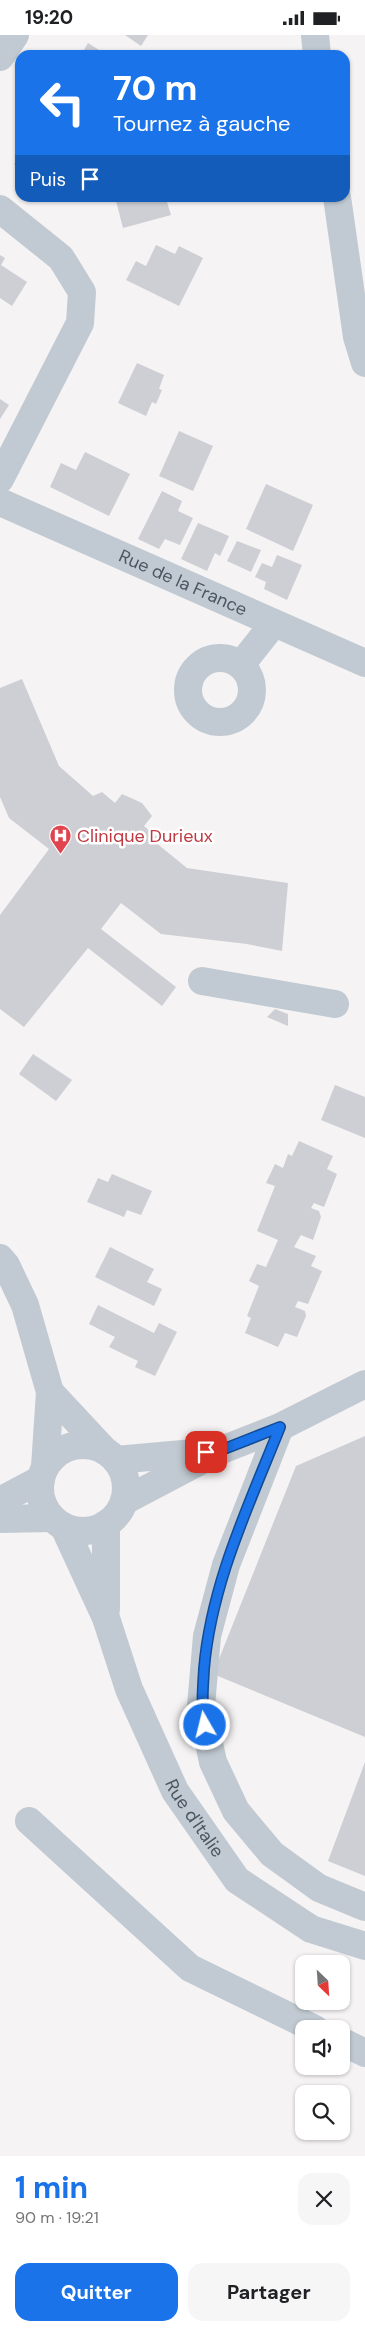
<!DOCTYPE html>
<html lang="fr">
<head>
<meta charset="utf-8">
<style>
	body { margin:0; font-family:"DM Sans",sans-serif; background:#f6f6f6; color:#202124; height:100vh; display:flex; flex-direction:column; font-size:19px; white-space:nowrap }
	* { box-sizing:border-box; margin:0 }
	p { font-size:16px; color:#757577 }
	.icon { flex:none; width:28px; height:28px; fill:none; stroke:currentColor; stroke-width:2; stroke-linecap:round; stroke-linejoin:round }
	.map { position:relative; height:2121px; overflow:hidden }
	.panel { display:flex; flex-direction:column; background:#fff; flex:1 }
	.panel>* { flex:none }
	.top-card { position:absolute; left:15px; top:15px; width:335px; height:152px; border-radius:15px; box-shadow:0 1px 4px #0004; background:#1a73e8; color:#fff; overflow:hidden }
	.needle { width:32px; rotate:155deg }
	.buttons { position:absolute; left:295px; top:1920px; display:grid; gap:10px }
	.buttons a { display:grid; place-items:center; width:55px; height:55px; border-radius:10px; background:#fff; box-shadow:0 1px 4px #0004; font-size:25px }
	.pin { position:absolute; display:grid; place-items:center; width:42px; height:42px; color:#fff; margin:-21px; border-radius:10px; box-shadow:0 2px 8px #0006 }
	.me { position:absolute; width:55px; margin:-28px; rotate:352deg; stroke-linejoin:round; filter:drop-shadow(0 0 4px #0008) }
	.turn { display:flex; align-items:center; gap:18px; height:105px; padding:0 15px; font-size:22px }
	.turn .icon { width:65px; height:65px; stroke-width:2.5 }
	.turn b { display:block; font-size:35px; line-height:42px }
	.then { display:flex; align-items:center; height:48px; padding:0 15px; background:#0003; gap:10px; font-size:19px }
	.round { display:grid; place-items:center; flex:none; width:52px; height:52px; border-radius:15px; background:#f6f6f6 }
	.summary { display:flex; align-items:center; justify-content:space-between; height:85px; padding:0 15px }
	h1 { font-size:30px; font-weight:700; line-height:38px; color:#1a73e8 }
	.button { display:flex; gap:10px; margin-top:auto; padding:10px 15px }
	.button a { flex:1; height:58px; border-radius:15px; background:#1a73e8; color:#fff; font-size:20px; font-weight:700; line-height:58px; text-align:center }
	.button a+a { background:#f6f6f6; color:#202124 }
	.status { display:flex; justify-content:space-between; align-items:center; height:35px; padding:0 25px; background:#fff; direction:ltr }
	.status svg { height:14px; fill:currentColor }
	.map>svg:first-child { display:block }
</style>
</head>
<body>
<div class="status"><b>19:20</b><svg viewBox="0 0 49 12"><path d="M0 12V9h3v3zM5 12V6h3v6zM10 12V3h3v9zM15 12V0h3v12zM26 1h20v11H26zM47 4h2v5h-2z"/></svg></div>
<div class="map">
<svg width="365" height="2121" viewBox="0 0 365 2121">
	<rect width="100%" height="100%" fill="#f5f3f3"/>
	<path fill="#cdcfd5" d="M125,0H148L141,11Z
		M88,8L107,20H81Z
		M20,118V133L14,129Z
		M115,162H161L162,165L166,164L171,180L123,193Z
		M156,210L175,219L179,211L203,223L179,271L126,245L136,226L146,231Z
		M0,220L5,223L1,230L27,247L12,271L0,263Z
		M137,328L164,340L159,354L162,355L156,369L152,367L146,381L118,368Z
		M0,364L9,370L0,384Z
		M179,396L213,411L193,456L159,441Z
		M85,417L130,439L109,481L50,452L61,428L76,435Z
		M266,449L313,470L293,516L246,494Z
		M162,456L182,466L178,476L193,483L180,510L165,504L159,514L138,504Z
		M198,488L229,501L220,521L215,518L207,536L181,524Z
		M237,506L261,515L251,537L227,526Z
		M277,520L302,530L287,565L264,554L266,547L255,542L262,528L272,532Z
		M22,644L59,731L93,761L102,757L115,768L122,759L142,768L152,781L144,791L158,803L155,807L187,833L288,848L282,916L247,909L161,899L121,868L101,894L176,952L162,971L88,913L24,992L0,974V880L49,814L9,783L0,762V653Z
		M275,974L288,979V991L267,982Z
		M33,1019L72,1045L56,1066L19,1039Z
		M335,1050L365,1062V1103L321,1085Z
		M299,1106L333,1121L327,1134L337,1139L324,1172L314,1168L311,1173L319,1176L321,1182L313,1205L301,1200L294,1212L316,1221L311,1231L322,1236L308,1269L298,1266L295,1272L305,1276L306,1281L297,1302L285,1298L278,1312L245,1298L251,1283L247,1281L259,1251L249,1246L257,1229L266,1232L278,1205L257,1196L275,1151L266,1148L275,1129L283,1133L288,1119L292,1121Z
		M112,1139L152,1156L141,1180L127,1175L124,1182L87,1167L98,1143L108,1147Z
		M110,1212L154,1234L147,1247L162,1254L154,1271L95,1242Z
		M98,1270L154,1298L159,1288L177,1297L155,1341L135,1332L138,1326L109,1312L115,1302L89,1289Z
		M365,1401V1702L213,1639L296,1431Z
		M365,1727V1841L328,1826Z"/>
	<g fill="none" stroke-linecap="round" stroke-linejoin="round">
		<g stroke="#c1cad2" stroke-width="28">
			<path d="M315,0L317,20"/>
			<path d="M0,22L15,0"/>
			<path d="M337,162L357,302L365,328"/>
			<path d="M0,174L61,223L82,257L80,288L0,444"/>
			<path id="s1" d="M0,467L365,628"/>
			<circle cx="220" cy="655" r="32"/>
			<path d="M241,630L274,588"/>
			<path d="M202,946L335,969"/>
			<path d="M0,1223L6,1230L25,1270L50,1357L45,1432"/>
			<path d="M50,1357L105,1416"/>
			<path d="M280,1392L226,1530L207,1601L201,1671L213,1727L236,1776L272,1819L319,1853L365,1872"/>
			<circle cx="83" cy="1453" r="43"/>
			<path d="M116,1425L205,1417"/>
			<path d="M0,1466L41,1444"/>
			<path d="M124,1466L219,1416L280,1392L365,1349"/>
			<path d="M0,1484L52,1483"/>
			<path id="s2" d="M64,1492L106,1583L129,1654L175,1756L237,1845L311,1894L365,1911"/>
			<path d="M106,1574V1489"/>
			<path d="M29,1786L190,1933L315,1994"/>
			<path d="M341,2006L365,2018"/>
		</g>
	</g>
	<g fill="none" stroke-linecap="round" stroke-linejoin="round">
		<defs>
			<path id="route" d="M205,1690C201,1670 203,1653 204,1634C211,1549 249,1470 280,1392L219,1416L206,1417"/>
		</defs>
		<use href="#route" stroke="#114b97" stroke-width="12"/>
		<use href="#route" stroke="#1a73e8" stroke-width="9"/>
	</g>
	<defs>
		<symbol id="hospital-pin" viewBox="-11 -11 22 30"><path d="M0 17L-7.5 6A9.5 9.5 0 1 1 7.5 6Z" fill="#e0444e" stroke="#fff"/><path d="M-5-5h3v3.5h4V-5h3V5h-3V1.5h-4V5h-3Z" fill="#fff"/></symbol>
	</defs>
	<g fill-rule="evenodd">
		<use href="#hospital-pin" x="48" y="788" width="25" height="34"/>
	</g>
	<g text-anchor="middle" stroke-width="5" stroke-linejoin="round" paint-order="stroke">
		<g font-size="18" fill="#4a5661" stroke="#fff">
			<text dy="6" stroke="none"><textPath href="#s1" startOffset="200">Rue de la France</textPath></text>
			<text dy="6" stroke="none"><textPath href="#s2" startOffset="320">Rue d'Italie</textPath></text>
		</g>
		<g font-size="18" fill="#be3a42" stroke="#fff" text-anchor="start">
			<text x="77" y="807">Clinique Durieux</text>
		</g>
	</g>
</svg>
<div class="buttons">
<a><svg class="needle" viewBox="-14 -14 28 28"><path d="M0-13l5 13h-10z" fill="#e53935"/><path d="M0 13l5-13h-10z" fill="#757577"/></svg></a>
<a><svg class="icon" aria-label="sound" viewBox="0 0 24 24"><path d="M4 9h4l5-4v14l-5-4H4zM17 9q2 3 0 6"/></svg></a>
<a><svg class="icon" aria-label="search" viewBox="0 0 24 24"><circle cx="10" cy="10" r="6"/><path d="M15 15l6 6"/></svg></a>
</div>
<div class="pin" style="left:206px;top:1417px;background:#d93025"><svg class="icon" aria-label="arrive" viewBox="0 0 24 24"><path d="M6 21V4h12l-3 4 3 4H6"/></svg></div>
<svg class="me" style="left:205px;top:1690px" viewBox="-20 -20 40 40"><circle r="17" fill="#1a73e8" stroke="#fff" stroke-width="3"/><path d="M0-11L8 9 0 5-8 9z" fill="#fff"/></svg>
<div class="top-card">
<div class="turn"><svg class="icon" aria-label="left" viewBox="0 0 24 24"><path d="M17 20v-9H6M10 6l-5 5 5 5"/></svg><div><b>70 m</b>Tournez à gauche</div></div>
<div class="then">Puis<svg class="icon" aria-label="arrive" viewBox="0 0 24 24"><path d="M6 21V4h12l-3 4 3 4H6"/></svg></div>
</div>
</div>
<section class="panel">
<div class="summary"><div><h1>1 min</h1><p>90 m · 19:21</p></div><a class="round"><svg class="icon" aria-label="close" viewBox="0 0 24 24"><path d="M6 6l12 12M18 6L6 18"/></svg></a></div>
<div class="button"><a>Quitter</a><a>Partager</a></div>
</section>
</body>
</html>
